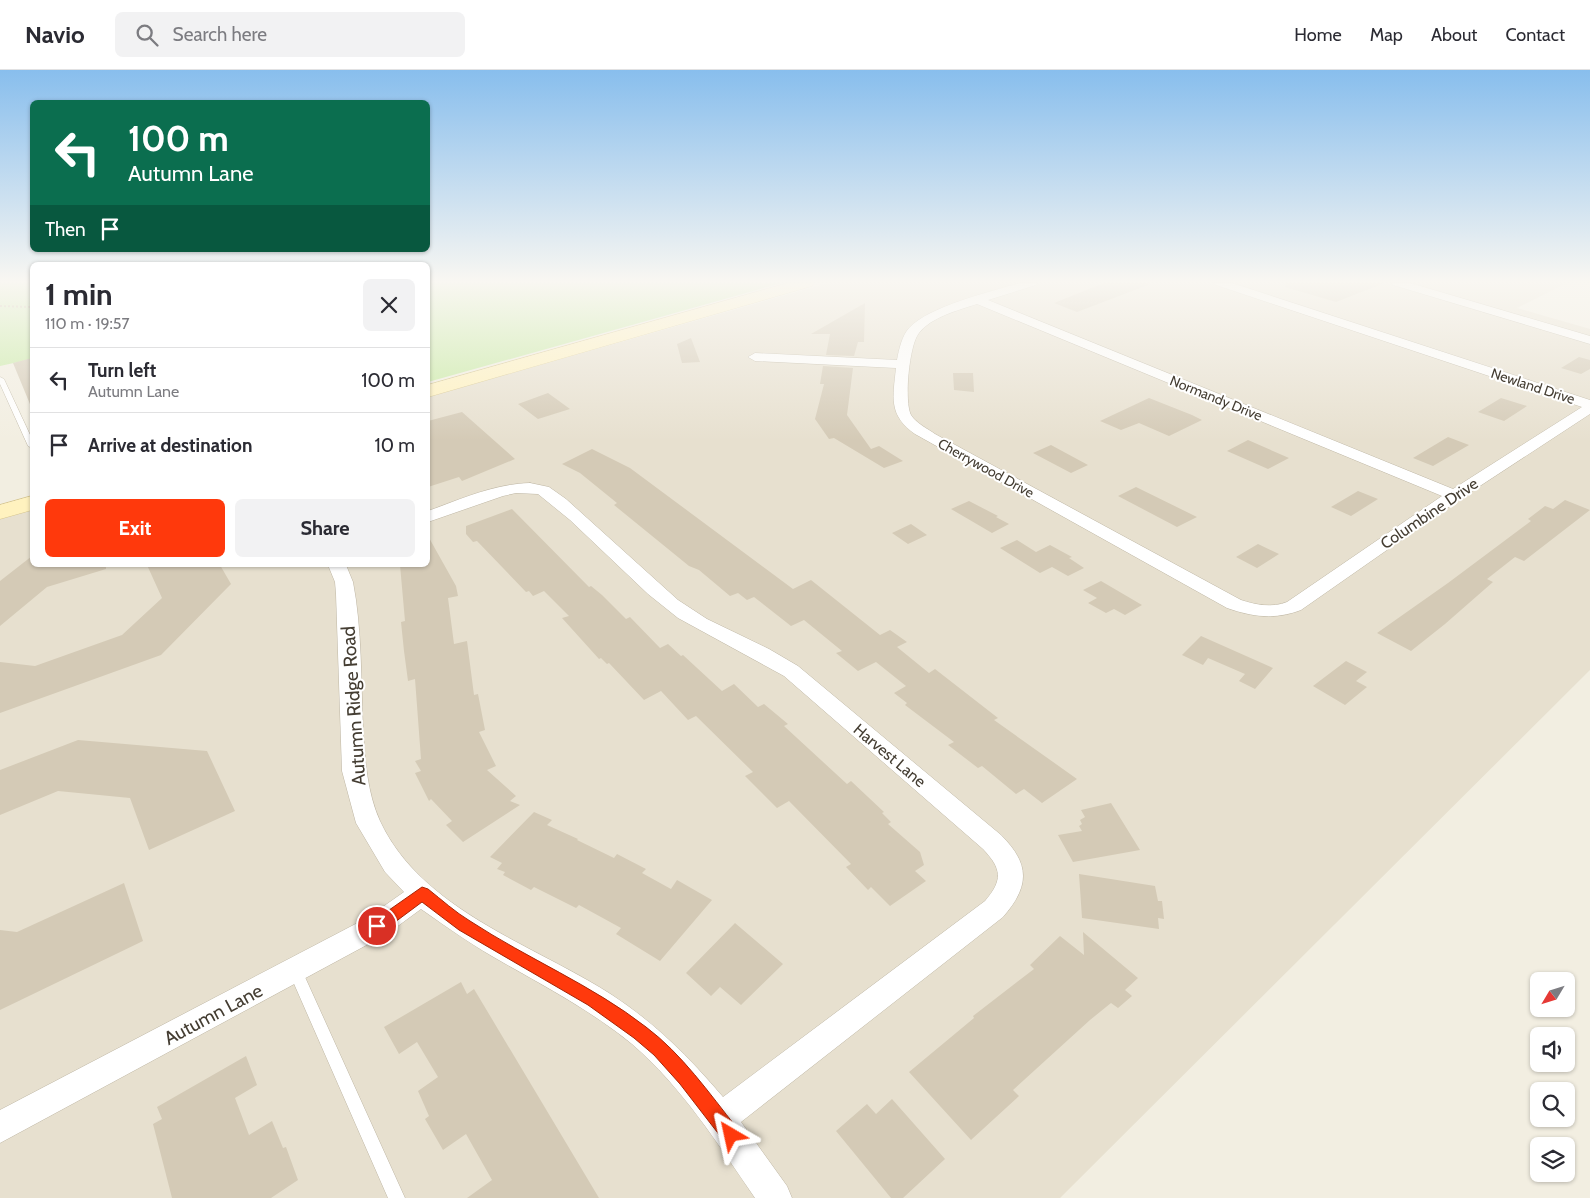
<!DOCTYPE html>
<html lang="en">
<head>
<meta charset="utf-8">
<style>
	body { margin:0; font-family:Cabin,sans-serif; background:#f2f2f3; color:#2b2b33; height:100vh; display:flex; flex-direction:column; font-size:19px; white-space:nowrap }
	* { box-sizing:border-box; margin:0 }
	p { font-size:16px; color:#7c7c81 }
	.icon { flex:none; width:28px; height:28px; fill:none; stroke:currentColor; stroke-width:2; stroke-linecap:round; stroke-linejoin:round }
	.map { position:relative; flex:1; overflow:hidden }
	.panel { position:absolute; left:30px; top:192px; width:400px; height:305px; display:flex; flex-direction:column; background:#fff; border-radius:8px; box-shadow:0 1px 4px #0004 }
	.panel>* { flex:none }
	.banner { position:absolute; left:30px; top:30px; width:400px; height:152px; border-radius:8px; box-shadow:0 1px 4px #0004; background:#0b6e4f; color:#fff; overflow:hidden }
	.needle { width:32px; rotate:232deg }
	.tools { position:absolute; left:1530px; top:902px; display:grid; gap:10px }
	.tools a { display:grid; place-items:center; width:45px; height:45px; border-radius:8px; background:#fff; box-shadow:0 1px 4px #0004; font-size:25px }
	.pin { position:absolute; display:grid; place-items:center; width:42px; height:42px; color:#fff; margin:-21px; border:2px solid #fff; border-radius:50%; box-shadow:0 1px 5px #0007 }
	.me { position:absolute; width:55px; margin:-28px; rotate:324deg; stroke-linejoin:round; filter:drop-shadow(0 0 4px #0008) }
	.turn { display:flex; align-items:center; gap:18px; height:105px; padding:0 15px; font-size:22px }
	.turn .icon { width:65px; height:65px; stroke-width:2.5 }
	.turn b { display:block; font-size:35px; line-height:42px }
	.then { display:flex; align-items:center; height:48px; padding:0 15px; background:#0003; gap:10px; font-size:19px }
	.round { display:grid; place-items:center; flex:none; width:52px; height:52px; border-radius:8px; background:#f2f2f3 }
	.head { display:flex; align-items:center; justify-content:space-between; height:85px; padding:0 15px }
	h1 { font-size:30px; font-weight:800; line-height:38px }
	.action { display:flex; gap:10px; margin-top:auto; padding:10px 15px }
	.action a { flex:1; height:58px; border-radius:8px; background:#ff390c; color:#fff; font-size:20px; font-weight:800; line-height:58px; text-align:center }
	.action a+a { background:#f2f2f3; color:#2b2b33 }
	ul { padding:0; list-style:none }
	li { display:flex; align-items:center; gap:15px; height:65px; padding:0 15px; border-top:1px solid #e1e1e2 }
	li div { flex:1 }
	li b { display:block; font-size:19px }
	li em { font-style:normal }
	header { display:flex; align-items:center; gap:30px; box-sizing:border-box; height:70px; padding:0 25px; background:#fff; border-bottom:1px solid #e1e1e2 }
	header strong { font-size:24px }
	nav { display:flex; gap:28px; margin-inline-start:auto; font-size:18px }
	.search { width:350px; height:45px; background:#f2f2f3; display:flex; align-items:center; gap:12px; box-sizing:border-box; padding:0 18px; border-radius:8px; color:#7c7c81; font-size:19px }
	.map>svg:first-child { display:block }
</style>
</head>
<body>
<header>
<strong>Navio</strong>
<div class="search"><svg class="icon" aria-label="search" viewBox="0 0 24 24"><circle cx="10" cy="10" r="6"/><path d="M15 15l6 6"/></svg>Search here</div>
<nav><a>Home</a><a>Map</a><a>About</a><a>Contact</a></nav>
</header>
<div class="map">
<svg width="1590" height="1128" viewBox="0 0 1590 1128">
	<rect width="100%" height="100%" fill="#f2eee1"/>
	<path fill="#e7e0cf" d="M828,213H1567L1517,238L1590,259V600L1060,1128H0V449L32,440V495H428V327Z"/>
	<path fill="#c9eaa6" d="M0,213H32V289L0,296Z
		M428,213H782L428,312Z"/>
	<path fill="#d4cab6" d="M1104,213H1148V215L1077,242L1054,233Z
		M1286,213H1382V214L1336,232L1285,217Z
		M865,233L864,272H858L854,286L826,285L830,264H811Z
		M691,268L700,292L682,293L677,274Z
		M1579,287L1590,290V299L1581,304L1561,298Z
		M32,288V339L13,293Z
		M823,296L853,298L847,345L871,379L879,376L903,391L884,398L834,368L829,369L815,349L824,314H820Z
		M953,303H973L974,322L954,320Z
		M548,323L570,339L538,349L518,334Z
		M1149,328L1192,345L1202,350L1169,366L1139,353L1121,360L1100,351Z
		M1501,328L1527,336L1504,351L1478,342Z
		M462,342L515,389L462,411L459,407L428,417V351Z
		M1448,367L1469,375L1433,396L1413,388Z
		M1248,370L1289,388L1268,399L1227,381Z
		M1051,375L1088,395L1071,403L1033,383Z
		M592,379L630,398L793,519L811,510L880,565L890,560L907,572L897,577L929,603L935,599L998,648L994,650L1077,709L1042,733L1024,719L1016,724L982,696L978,698L948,675L954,672L905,635L907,633L894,623L906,616L876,592L858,601L836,583L842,581L804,550L791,556L754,527L747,530L738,523L730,526L699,500L689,496L614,435L617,433L580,403L562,394Z
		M1136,417L1197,447L1177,457L1118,426Z
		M1358,421L1378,429L1351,446L1331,437Z
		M1565,430L1590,440L1524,491L1515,487L1487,509L1493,512L1445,554L1411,581L1377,563L1448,513L1531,451L1528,449L1545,436L1553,439Z
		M969,431L998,446L996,447L1009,454L992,463L951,439Z
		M512,439L589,517L591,516L602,525L626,549L630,547L660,578L668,574L681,586L683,585L722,621L734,614L758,637L764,634L788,654L784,656L847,714L851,711L884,742L882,743L891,752L888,754L920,782L924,795L915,801L926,811L890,836L871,817L868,820L846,797L851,794L789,731L777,738L745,706L753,702L696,646L688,650L661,621L644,630L609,593L607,594L601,588L599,589L562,548L569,546L544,521L533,526L529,521L526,522L477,471L473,472L466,464V456Z
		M911,454L927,465L908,474L892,463Z
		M428,466L456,516L458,526L448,528L454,574L467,571L474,625L478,624L485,660L479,662L496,696L487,700L516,726L510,731L520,735L463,772L446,755L452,751L431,729L429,731L415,703L421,701L415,691L421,689L415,609L408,611L404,581L401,552L405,551L400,495H428Z
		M1017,470L1036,482L1050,475L1072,487L1069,488L1084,498L1068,506L1052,497L1040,503L1000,478Z
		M1258,474L1279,484L1257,498L1236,487Z
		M32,486V495H106V499L47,517L0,556V511Z
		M147,495H220L231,514L161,585L0,643V592L35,596L122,565L162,528Z
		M1101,511L1142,535L1125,545L1114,539L1106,543L1088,533L1097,528L1083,520Z
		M1201,566L1273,598L1255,619L1239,611L1245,604L1208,588L1203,595L1182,585Z
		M1346,591L1367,602L1356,611L1367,617L1345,635L1313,616Z
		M78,670L207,681L235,741L149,780L130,728L58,721L0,745V700Z
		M1111,733L1140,780L1073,792L1058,765L1082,761L1079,756L1082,754L1080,750L1085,747L1081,740Z
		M534,742L552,750L547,755L578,769L577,770L614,788L617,784L646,799L642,803L671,819L677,810L712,830L660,891L616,864L621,858L579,835L576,838L534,817L531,820L503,805L505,802L497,799L502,793L490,787Z
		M1079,804L1155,816L1158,831H1162L1164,849L1158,848L1159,859L1082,848Z
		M124,813L143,871L0,940V860L17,862Z
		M735,853L783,894L741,935L720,917L711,926L686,903Z
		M1083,862L1138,908L1125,920L1132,926L1118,938L1111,933L1090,950L1013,1020L1019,1026L971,1070L909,1002L974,948L973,946L1034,899L1030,895L1060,866L1084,885Z
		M461,912L467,924L474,919L599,1128H467L492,1110L466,1064L443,1080L425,1049L429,1046L418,1021L438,1007L417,972L399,984L384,957Z
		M246,986L257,1015L235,1028L249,1065L272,1051L283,1078L286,1077L298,1110L271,1128H172L153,1054L162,1049L157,1037Z
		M892,1029L945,1089L903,1128H891L836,1061L867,1034L876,1044Z"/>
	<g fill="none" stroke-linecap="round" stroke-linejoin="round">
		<defs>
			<path id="service" d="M0,307L4,309L32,369V378L28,376L0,314Z
				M295,894L300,896L405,1128H388L288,900L290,896Z"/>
			<path id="minor" d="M1020,213H1038L1036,215L988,230L1453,419L1582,337L1216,215L1214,213H1232L1590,330V344L1460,429L1301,540C1275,550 1253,547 1227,538L915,364C888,345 893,327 896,298L755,291L748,287L755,283L897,290C899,279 902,266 909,258C930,236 990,222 1020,213ZM977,234L1442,426L1287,532C1272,538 1256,535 1241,530L935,364C928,359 916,353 911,345C904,332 909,275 919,263C931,247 959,240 977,234Z
				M1391,213H1410L1590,266V274L1393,215Z
				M530,413L549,417L566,429L678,530L707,549L769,579L798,596L1001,765C1030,794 1030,816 1003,847L741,1052L787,1116L792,1128H755C718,1074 682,1017 632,974C593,942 548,918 504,893C475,877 448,858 421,839L387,864L0,1073V1040L367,848L404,822L385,802L356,753L342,701L336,524L335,512L328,495H346L353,512C362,558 361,612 363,659C365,690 367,722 380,751C422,841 535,875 612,925C655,953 690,988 723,1027L985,831C1003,810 1002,799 983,779L784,606L678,548L648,524L570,450L538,424L516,423L503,426L428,452V441C461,429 494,414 530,413Z"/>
			<path id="secondary" d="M788,213H814L812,216L428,327V315Z
				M32,426V440L0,449V435Z"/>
		</defs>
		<use href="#service" stroke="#beb6a4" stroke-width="1"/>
		<use href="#minor" stroke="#beb6a4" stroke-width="1"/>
		<use href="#secondary" stroke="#d6c58d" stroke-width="1"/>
		<path stroke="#c1b394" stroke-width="2" stroke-dasharray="2 2" stroke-linecap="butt" d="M0,236L32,237"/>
		<use href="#service" fill="#fff" fill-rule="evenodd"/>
		<use href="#minor" fill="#fff" fill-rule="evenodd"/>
		<use href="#secondary" fill="#fff2bf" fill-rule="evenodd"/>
	</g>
	<linearGradient id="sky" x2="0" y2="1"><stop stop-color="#88beed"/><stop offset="0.57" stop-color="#f9f7f2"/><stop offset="1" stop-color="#f9f7f2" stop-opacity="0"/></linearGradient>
	<rect width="1590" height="371" fill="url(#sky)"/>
	<path fill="#ff390c" stroke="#a62508" d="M422,817L428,819C442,830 455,842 470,851C528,889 592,915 646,957C682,984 709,1023 737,1058L740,1065L737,1071L731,1074L724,1071L680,1014L654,985L634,968L588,935L459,860L422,832L383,861L377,863L372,861L370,856L372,852Z"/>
	<g text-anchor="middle" stroke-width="4" stroke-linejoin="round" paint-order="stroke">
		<g font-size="14" fill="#443d32" stroke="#fff">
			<text transform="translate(1533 316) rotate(18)" y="5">Newland Drive</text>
			<text transform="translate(1216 328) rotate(22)" y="5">Normandy Drive</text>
			<text transform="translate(986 398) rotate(29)" y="5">Cherrywood Drive</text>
		</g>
		<g font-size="16" fill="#443d32" stroke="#fff">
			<text transform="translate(1429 443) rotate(-34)" y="6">Columbine Drive</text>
			<text transform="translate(890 685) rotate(40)" y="6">Harvest Lane</text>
		</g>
		<g font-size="19" fill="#443d32" stroke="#fff">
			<text transform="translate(353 636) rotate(-94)" y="7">Autumn Ridge Road</text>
			<text transform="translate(213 944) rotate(-28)" y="7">Autumn Lane</text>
		</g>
	</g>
</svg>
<div class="tools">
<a><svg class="needle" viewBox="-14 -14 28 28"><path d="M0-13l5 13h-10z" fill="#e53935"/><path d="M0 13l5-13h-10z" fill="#7c7c81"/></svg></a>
<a><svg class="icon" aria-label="sound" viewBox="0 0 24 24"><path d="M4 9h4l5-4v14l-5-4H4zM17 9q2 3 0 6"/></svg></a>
<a><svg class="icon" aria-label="search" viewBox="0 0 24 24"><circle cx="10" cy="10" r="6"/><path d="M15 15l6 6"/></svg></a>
<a><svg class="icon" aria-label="layers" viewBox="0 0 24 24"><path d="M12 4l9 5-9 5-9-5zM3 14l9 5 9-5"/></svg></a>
</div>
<div class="pin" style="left:377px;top:856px;background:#d93025"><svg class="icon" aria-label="arrive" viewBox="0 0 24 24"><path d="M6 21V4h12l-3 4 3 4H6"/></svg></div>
<svg class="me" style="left:731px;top:1065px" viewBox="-20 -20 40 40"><path d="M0-17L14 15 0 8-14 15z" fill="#ff390c" stroke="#fff" stroke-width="4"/></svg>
<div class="banner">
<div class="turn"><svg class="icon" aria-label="left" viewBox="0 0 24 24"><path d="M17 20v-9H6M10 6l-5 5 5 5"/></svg><div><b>100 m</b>Autumn Lane</div></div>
<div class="then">Then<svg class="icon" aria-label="arrive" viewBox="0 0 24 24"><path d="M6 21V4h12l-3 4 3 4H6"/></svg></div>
</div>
<section class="panel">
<div class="head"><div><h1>1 min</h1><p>110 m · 19:57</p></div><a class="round"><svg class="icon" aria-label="close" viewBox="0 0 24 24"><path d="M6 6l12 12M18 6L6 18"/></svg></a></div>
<ul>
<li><svg class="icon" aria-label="left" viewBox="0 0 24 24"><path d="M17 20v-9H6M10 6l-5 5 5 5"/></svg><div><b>Turn left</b><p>Autumn Lane</p></div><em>100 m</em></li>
<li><svg class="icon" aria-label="arrive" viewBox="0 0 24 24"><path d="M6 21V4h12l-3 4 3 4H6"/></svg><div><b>Arrive at destination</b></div><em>10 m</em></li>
</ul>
<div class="action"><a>Exit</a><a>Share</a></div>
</section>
</div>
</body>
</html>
